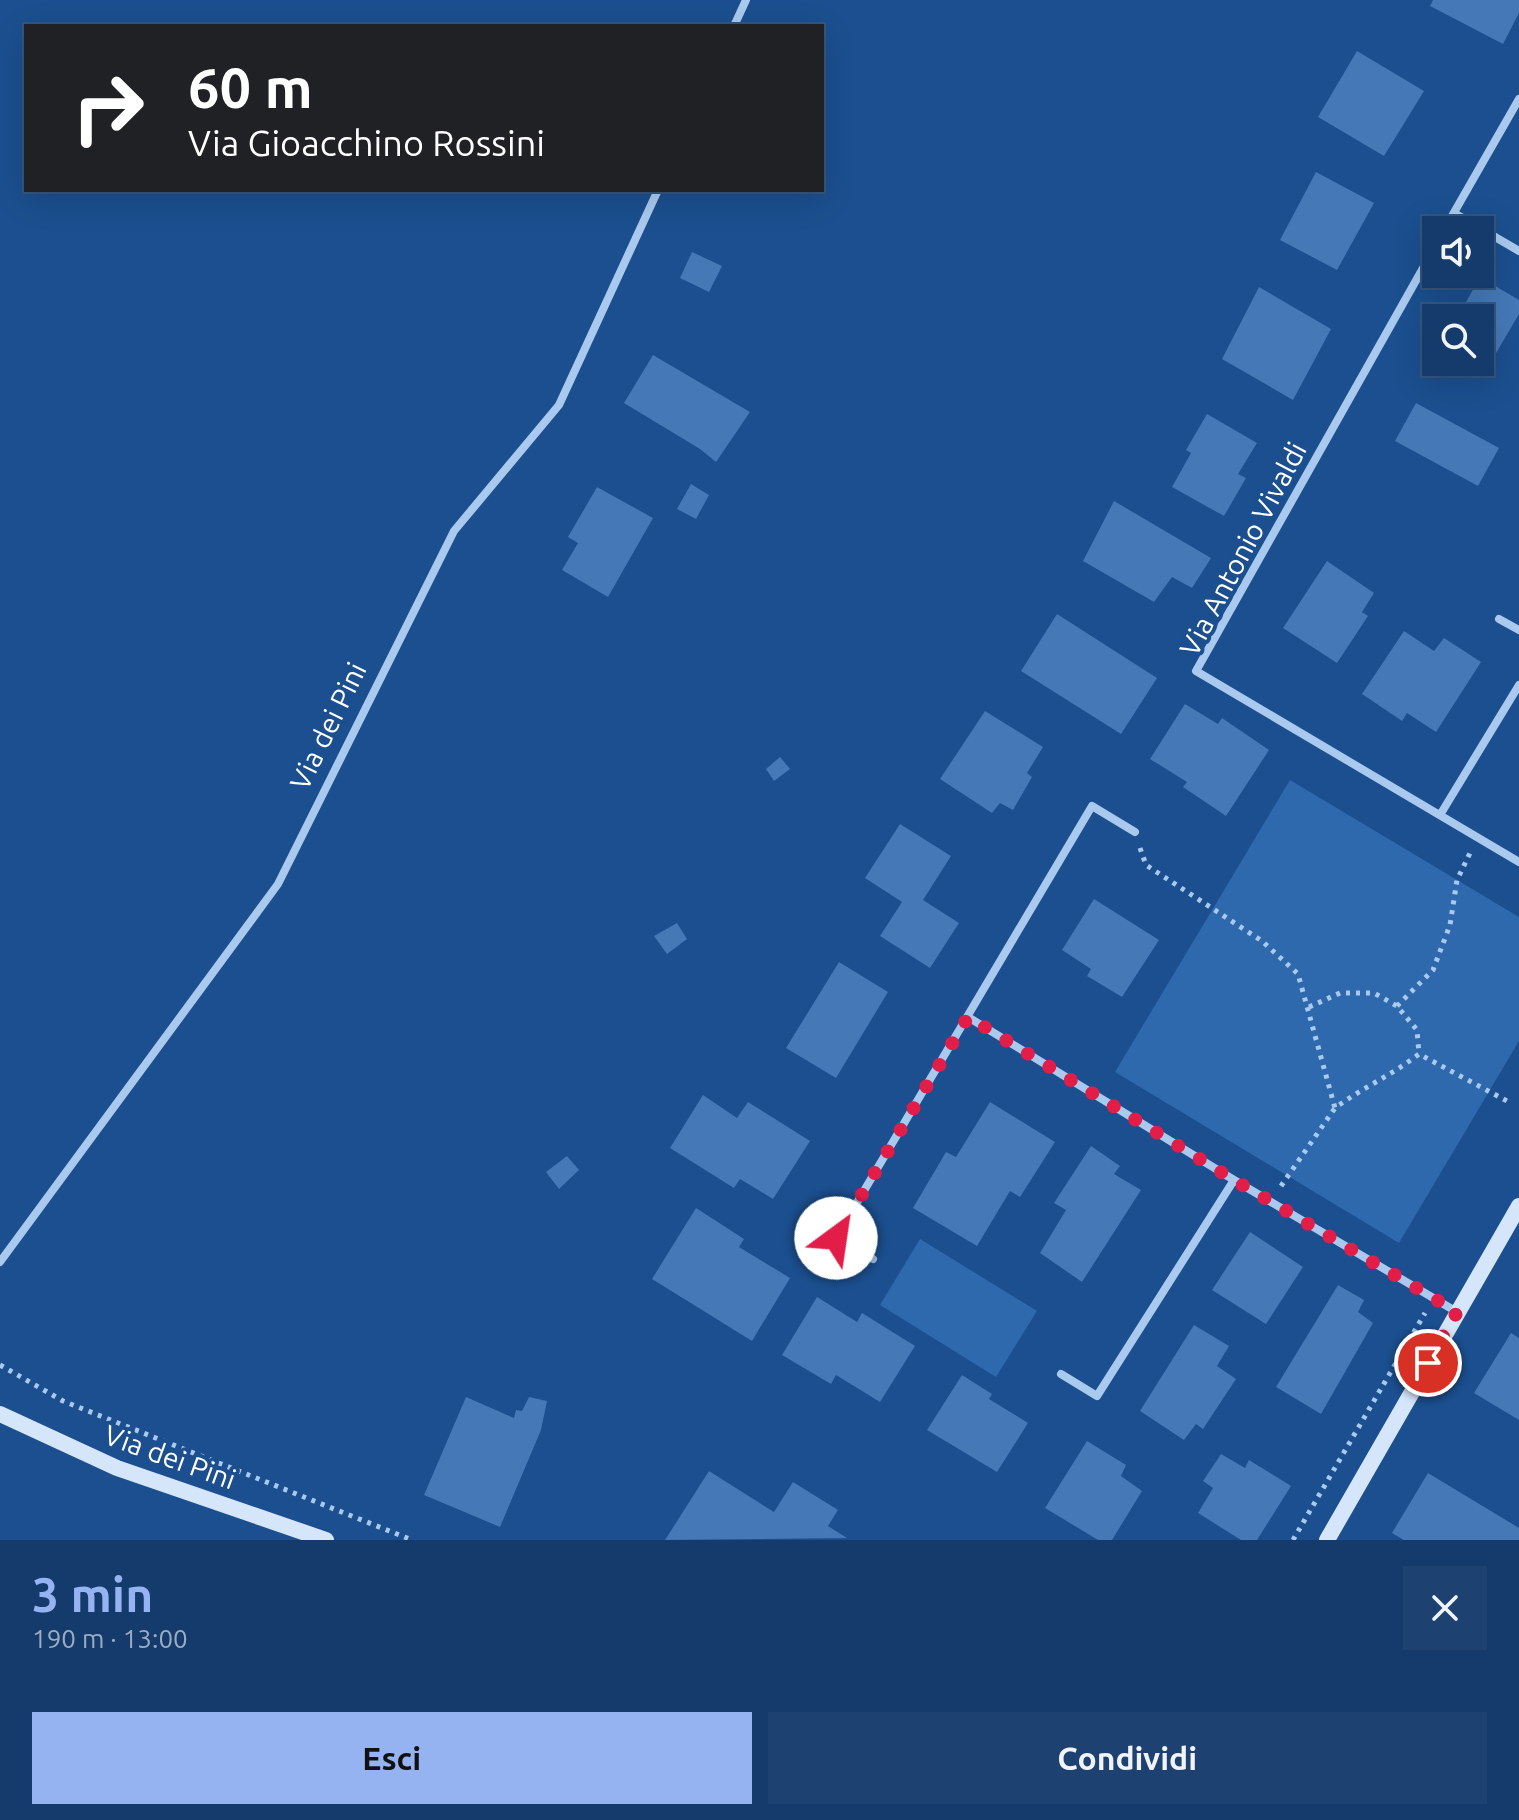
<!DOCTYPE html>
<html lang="it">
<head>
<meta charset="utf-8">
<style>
	body { margin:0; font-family:Ubuntu,sans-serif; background:#1d4271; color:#f1f3f6; height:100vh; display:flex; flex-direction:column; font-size:30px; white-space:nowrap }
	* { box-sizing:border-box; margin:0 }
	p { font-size:26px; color:#9dadc1 }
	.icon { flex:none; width:44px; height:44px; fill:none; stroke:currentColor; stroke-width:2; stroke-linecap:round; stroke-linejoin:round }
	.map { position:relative; height:1540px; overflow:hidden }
	.drawer { display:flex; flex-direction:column; background:#143b6b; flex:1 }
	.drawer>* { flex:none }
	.guide { position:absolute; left:24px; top:24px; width:800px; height:168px; border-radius:0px; box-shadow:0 8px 32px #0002,0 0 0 2px #33557e; background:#202124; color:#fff; overflow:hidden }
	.controls { position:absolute; left:1422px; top:216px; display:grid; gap:16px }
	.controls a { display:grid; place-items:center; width:72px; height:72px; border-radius:0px; background:#143b6b; box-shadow:0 8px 32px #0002,0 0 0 2px #33557e; font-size:40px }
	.pin { position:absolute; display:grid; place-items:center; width:68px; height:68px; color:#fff; margin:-34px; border:4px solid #fff; border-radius:50%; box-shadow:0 2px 8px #0007 }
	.me { position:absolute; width:88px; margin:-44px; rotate:31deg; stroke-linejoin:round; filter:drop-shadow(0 0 6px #0008) }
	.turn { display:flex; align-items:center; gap:28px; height:168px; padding:0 32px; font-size:36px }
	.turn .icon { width:104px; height:104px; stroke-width:2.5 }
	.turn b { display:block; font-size:56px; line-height:68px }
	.round { display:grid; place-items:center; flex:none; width:84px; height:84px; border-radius:0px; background:#1d4271 }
	.summary { display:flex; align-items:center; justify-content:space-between; height:136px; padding:0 32px }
	h1 { font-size:48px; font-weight:700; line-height:60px; color:#95b2f1 }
	.cta { display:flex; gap:16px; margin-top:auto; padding:16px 32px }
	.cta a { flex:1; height:92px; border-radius:0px; background:#95b2f1; color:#111; font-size:32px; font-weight:700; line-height:92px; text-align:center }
	.cta a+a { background:#1d4271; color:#f1f3f6 }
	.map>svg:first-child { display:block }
</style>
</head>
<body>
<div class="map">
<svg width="1519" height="1540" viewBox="0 0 1519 1540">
	<rect width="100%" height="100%" fill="#1b4f8f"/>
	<path fill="#2e69ad" d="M1290,780L1519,917V1041L1399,1243L1115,1072Z
		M920,1239L1037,1311L996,1377L880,1305Z"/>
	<path fill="#4478b7" d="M1433,0H1519V13L1503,44L1430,6Z
		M1357,51L1424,91L1384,156L1318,117Z
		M1316,172L1374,203L1337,270L1280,240Z
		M692,252L722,266L709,292L680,278Z
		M1480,277L1519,300V314L1482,377L1456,362H1480V318H1470L1461,311Z
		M1259,287L1331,329L1293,400L1222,359Z
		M653,355L750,412L716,462L700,449L624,403Z
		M1416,403L1499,448L1478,486L1395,441Z
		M1207,414L1257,443L1238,474L1246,478L1224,516L1172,487L1191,453L1186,450Z
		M691,484L709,495L696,519L677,509Z
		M597,487L653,518L608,597L562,570L578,543L568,537Z
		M1114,501L1211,558L1192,588L1172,577L1154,602L1083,561Z
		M1327,561L1374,593L1362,612L1368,616L1337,663L1283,628Z
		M1057,614L1157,678L1121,734L1021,671Z
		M1404,631L1434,651L1444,638L1481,662L1436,732L1407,713L1402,721L1362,694Z
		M1185,704L1218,724L1222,718L1269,750L1226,816L1183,787L1187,782L1150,759Z
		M985,711L1043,747L1027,773L1032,777L1013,810L1000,803L992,813L940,779Z
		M780,757L790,769L774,781L766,769Z
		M900,824L951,856L923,900L959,923L930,968L880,936L902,902L865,878Z
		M1094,899L1159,940L1122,997L1087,976L1091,969L1062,950Z
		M677,923L687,939L667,954L654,936Z
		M839,962L888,992L836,1078L786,1048Z
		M703,1095L737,1118L748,1102L810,1141L773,1199L740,1179L734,1188L670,1148Z
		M990,1102L1055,1142L1020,1197L1010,1191L977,1246L913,1208L946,1152L956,1157Z
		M1091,1146L1120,1166L1114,1174L1141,1190L1082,1282L1040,1253L1066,1210L1054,1203Z
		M567,1156L579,1170L559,1189L546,1172Z
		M696,1208L744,1239L739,1247L790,1278L752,1341L652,1279Z
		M1250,1232L1303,1267L1266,1324L1212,1290Z
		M1338,1285L1364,1300L1358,1312L1373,1323L1321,1414L1276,1387Z
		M817,1297L857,1322L862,1313L915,1346L880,1402L836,1375L831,1384L782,1355Z
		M1194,1325L1229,1346L1217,1366L1236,1379L1203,1429L1196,1424L1184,1440L1140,1411Z
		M1511,1333L1519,1338V1420L1474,1393Z
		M962,1375L992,1394L989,1399L1028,1423L997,1472L927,1430Z
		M466,1397L514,1418L516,1410L522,1411L529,1397L547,1401L541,1430L500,1527L424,1495Z
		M1087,1441L1126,1465L1121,1476L1142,1491L1112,1540H1098L1045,1508Z
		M1221,1454L1245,1468L1249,1460L1291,1486L1257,1540H1241L1198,1513L1213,1488L1203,1481Z
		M709,1471L774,1512L793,1482L838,1510L828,1526L847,1538L665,1540Z
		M1428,1473L1519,1528V1540H1404L1392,1533Z"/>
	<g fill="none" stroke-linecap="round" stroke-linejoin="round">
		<path stroke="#a9c9ee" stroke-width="5" stroke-dasharray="4 6" stroke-linecap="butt" d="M1140,848L1146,865L1262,941L1298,974L1335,1108C1362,1088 1392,1075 1419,1054L1507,1101
			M1397,1006L1433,970L1450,925L1457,880L1470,853
			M1309,1007L1340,993H1374L1397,1006L1417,1030L1419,1054
			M1281,1186L1335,1108
			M0,1365L63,1401L412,1540
			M1293,1540L1425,1313"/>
		<path stroke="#a9c9ee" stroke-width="8" d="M734,26L746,0
			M1454,213L1519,251
			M1444,230L1519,99
			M1436,245L1196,671L1519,862
			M1499,619L1519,630
			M1440,815L1519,685
			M968,1017L1234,1180L1457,1312
			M873,1259L836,1238L1092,806L1135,832
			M0,1262L278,884L454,531L559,405L658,190
			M1061,1374L1097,1396L1234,1180"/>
		<path stroke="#d6e6fa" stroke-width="16" d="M0,1414L117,1468L326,1540
			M1327,1540L1519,1206"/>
	</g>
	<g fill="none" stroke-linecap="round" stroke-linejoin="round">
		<path stroke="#e11d48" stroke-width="14" stroke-dasharray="0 25.2" d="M836,1238L968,1017L1234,1180L1457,1312L1428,1363"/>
	</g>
	<g text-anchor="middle" stroke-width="8" stroke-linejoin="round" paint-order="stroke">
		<g font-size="28" fill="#fff" stroke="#1b4f8f">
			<text transform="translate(1243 549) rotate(-62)" y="10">Via Antonio Vivaldi</text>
			<text transform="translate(328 726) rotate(-64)" y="10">Via dei Pini</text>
			<text transform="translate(170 1457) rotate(20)" y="10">Via dei Pini</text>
		</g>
	</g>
</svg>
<div class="controls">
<a><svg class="icon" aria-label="sound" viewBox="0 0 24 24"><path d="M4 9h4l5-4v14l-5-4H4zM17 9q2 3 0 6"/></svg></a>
<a><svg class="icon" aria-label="search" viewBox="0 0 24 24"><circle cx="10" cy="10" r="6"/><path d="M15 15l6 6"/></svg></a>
</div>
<div class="pin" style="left:1428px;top:1363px;background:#d93025"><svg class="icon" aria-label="arrive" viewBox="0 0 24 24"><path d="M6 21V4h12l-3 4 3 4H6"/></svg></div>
<svg class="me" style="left:836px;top:1238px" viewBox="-20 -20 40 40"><circle r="19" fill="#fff"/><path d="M0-13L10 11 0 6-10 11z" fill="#e11d48"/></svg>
<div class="guide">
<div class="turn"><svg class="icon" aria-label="right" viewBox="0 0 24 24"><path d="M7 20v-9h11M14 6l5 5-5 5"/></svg><div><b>60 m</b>Via Gioacchino Rossini</div></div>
</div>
</div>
<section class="drawer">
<div class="summary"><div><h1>3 min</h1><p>190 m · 13:00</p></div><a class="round"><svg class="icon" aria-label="close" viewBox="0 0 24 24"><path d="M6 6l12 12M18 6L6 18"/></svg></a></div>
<div class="cta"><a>Esci</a><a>Condividi</a></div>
</section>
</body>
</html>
